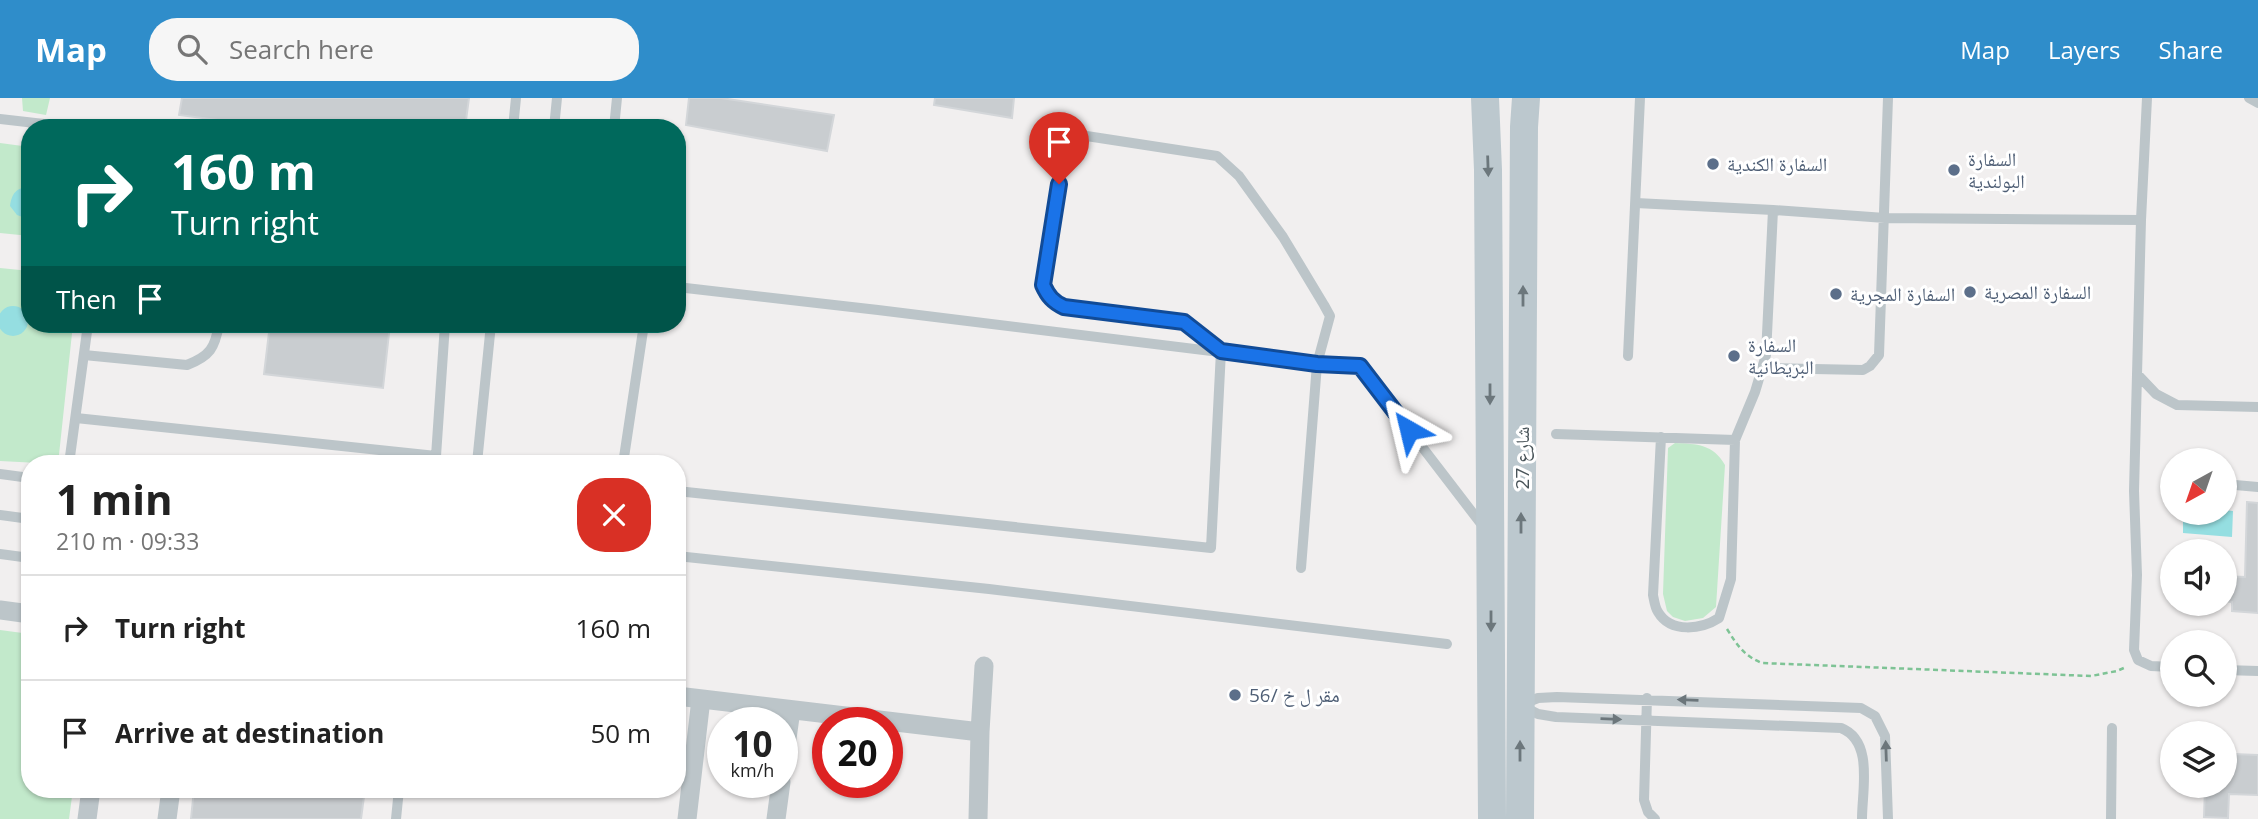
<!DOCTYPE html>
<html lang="en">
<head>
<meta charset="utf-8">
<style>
	body { margin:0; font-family:"Open Sans","Noto Naskh Arabic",sans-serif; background:#f6f6f6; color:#222; height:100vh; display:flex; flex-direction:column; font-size:26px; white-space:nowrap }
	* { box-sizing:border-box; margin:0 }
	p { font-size:23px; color:#767676 }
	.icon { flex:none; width:38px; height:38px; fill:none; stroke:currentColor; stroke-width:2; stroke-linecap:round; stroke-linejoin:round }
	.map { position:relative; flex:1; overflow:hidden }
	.panel { position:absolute; left:21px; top:357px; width:665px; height:343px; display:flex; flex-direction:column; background:#fff; border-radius:28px; box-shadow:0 2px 5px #0004 }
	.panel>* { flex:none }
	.hud { position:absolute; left:21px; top:21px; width:665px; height:214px; border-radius:28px; box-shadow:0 2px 5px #0004; background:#00695c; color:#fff; overflow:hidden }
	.needle { width:46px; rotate:220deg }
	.tools { position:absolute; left:2160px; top:350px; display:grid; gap:14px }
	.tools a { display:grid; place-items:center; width:77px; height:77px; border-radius:50%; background:#fff; box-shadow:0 2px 5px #0004; font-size:35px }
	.speed { position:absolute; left:707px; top:609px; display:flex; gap:14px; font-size:35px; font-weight:700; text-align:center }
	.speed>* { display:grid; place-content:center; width:91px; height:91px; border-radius:50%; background:#fff; box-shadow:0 2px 5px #0004; line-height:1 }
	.speed small { font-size:18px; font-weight:400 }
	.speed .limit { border:10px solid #d22; background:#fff; color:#111 }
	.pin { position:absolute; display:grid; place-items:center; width:60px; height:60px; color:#fff; margin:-72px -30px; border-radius:50% 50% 50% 0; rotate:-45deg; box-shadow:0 0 7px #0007 }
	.pin .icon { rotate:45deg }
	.me { position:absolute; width:77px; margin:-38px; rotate:323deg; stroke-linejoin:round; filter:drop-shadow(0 0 5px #0008) }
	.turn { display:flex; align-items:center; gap:24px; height:147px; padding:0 35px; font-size:32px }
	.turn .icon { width:91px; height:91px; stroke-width:2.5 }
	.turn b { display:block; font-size:49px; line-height:60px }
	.then { display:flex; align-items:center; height:66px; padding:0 35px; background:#0003; gap:14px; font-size:26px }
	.round { display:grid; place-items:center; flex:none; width:74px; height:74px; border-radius:28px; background:#f6f6f6 }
	.summary { display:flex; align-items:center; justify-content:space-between; height:119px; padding:0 35px }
	h1 { font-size:42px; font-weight:700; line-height:52px }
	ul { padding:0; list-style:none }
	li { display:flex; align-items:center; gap:21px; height:105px; padding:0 35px; border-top:2px solid #e0e0e0 }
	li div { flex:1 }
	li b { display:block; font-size:26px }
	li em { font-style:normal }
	header { display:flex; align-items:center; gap:42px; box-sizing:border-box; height:98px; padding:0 35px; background:#2f8dca; color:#fff }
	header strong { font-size:33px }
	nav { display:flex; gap:38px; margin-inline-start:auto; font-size:24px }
	.search { width:490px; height:63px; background:#f6f6f6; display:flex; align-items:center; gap:18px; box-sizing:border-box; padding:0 24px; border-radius:28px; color:#767676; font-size:26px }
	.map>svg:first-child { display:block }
</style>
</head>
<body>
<header>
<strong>Map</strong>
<div class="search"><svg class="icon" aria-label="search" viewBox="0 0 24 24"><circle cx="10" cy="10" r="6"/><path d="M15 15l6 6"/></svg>Search here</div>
<nav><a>Map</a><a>Layers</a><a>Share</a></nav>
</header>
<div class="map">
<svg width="2258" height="721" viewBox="0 0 2258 721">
	<rect width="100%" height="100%" fill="#f1efef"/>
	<path fill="#c2e9cb" d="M22,0H50L46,17L23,13Z
		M0,45L30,49V138L0,135Z
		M0,170L30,173V226H73L58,366L0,363Z
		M1675,345C1697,346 1713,346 1725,367L1716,509L1703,520L1685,523L1673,519L1667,513L1663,496L1668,350Z
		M0,532L30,536V691H73L69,721H0Z"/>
	<path fill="#95dee1" d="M30,88V120L28,121L17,117L10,108C12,95 16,90 30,88Z
		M-2 223a15 15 0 1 1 30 0a15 15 0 1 1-30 0Z
		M2224,412L2233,413L2232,439L2183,435V415H2224Z"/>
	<path fill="#c9cdd0" stroke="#d3d6d9" stroke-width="2" d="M182,0H469L465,30H365L343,27V30H248V26L179,17Z
		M689,0H721L834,17L827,53L686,27Z
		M935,0H1014L1012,20L934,7Z
		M270,226H390L383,290L264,276Z
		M2247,404L2258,405V515L2232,513V504L2224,503V478L2245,479Z
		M2233,656L2258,657V697L2229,696L2228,720L2204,719L2205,688H2224V658H2233Z
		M194,691H365L361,721H191Z"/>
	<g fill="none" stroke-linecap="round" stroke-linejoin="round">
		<path stroke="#7ec395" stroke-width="2.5" stroke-dasharray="5 3.5" stroke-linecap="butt" d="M1727,531C1737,547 1744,558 1762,565L2091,578L2117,573L2126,569"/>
		<path stroke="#bcc5c9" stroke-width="10" d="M2147,0L2141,122L2134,393L2137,477L2134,552L2138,562L2151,568L2172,569
			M2249,0L2258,5
			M0,21L79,30
			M513,30L516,0
			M554,30L557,0
			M614,30L617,0
			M1636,105L1773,112
			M677,189L878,212L1317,266L1360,268L1482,427
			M84,257L187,267C210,258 215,250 219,226
			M1628,258L1640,0
			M1762,270L1863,272L1870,268L1879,257L1888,0
			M2137,276L2156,296L2177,307L2258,309
			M76,320L436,358L445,226
			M1556,336L1735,342
			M1661,339L1653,497C1654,502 1655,510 1658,514C1671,536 1702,531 1719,520L1731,481L1735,342L1755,294L1766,257L1773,112L1885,120L2141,122
			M69,366L88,226
			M481,366L477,365L491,226
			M623,366L644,226
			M0,376L30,380
			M2224,386L2258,389
			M677,393L1211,450L1221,253L1184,224L1064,209L1050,201L1043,187L1067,35L1217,58L1239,78L1283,139L1324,207L1330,218L1317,266L1301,470
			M0,417L30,421
			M0,456L30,460
			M677,458L989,491L1447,546
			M2224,572L2258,573
			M1647,600L1644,702L1648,714L1655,721
			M1523,606L1538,600L1557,599L1861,610L1875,618L1885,638L1888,721
			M1524,609L1538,616L1556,619L1841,630C1874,643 1862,692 1862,721
			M396,721L399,691
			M2111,721L2112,630"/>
		<path stroke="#bcc5c9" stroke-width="19" d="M0,512L30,516
			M677,598L980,634
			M782,676L791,612
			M87,721L91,691
			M167,721L171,691
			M687,721L701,601
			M776,721L781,684
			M978,721L980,634L984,568"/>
		<path stroke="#bcc8ce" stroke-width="28" d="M1485,0L1488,72L1492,721
			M1520,721L1524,29L1526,0"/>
	</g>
	<defs><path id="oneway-solid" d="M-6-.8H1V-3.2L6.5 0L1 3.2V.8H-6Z" transform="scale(1.75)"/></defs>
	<g fill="#6c777c">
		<use href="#oneway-solid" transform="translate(1488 68) rotate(88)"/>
		<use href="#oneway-solid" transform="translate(1523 198) rotate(-90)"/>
		<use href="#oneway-solid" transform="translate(1490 296) rotate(90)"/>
		<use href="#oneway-solid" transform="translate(1521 425) rotate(-90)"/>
		<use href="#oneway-solid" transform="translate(1491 523) rotate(90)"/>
		<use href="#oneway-solid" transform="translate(1520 653) rotate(-90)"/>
	</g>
	<g fill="#6c767b">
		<use href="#oneway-solid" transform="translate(1688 602) rotate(-178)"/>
		<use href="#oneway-solid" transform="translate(1611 621) rotate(2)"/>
		<use href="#oneway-solid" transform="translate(1886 653) rotate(-92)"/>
	</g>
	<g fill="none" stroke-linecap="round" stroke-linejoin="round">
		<defs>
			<path id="route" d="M1059,86L1043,187C1048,198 1053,204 1064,209L1184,224L1221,253L1317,266L1360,268L1409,332"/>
		</defs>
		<use href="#route" stroke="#114b97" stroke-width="18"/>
		<use href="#route" stroke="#1a73e8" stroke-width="12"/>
	</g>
	<g fill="#5c6f8a" stroke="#fff" stroke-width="2.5">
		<circle cx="1713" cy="66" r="7"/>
		<circle cx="1954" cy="72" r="7"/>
		<circle cx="1970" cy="194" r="7"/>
		<circle cx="1836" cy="196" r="7"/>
		<circle cx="1734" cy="258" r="7"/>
		<circle cx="1235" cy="597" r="7"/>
	</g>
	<g text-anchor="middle" stroke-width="6" stroke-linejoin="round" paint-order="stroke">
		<g font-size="19" fill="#4e5e75" stroke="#fff" text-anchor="start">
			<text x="1968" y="68">السفارة<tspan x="1968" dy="22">البولندية</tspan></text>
			<text x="1727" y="73">السفارة الكندية</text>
			<text x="1984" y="201">السفارة المصرية</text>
			<text x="1850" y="203">السفارة المجرية</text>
			<text x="1748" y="254">السفارة<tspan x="1748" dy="22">البريطانية</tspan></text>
			<text x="1249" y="604">مقر ل خ /56</text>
		</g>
		<g font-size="19" fill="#495459" stroke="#fff">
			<text transform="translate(1522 360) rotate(-90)" y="7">شارع 27</text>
		</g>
	</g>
</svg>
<div class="tools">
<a><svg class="needle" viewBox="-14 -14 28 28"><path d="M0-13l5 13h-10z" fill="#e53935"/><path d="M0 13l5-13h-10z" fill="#767676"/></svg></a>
<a><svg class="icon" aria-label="sound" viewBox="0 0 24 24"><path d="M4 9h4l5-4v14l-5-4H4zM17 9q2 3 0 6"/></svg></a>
<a><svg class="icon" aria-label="search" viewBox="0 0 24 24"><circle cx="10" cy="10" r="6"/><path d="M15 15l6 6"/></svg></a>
<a><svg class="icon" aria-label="layers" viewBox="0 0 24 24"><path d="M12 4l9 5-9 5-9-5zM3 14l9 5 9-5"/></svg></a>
</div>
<div class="speed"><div>10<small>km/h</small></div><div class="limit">20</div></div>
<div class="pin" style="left:1059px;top:86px;background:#d93025"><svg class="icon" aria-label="arrive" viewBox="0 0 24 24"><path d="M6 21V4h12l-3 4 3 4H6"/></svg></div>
<svg class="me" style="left:1409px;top:332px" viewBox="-20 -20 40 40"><path d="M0-17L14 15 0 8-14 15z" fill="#1a73e8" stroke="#fff" stroke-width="4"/></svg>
<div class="hud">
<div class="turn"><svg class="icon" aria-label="right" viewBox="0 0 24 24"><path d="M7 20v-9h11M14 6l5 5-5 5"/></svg><div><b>160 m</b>Turn right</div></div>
<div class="then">Then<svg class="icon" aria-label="arrive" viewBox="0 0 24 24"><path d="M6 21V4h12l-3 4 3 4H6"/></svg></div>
</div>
<section class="panel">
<div class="summary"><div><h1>1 min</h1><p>210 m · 09:33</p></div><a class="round" style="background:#d93025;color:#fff"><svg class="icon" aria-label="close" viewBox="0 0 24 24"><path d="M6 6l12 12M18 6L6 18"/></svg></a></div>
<ul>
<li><svg class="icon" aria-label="right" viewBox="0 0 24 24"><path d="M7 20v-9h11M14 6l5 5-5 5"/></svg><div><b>Turn right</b></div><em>160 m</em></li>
<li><svg class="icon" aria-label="arrive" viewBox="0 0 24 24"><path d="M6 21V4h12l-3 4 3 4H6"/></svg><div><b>Arrive at destination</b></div><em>50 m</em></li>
</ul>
</section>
</div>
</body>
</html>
